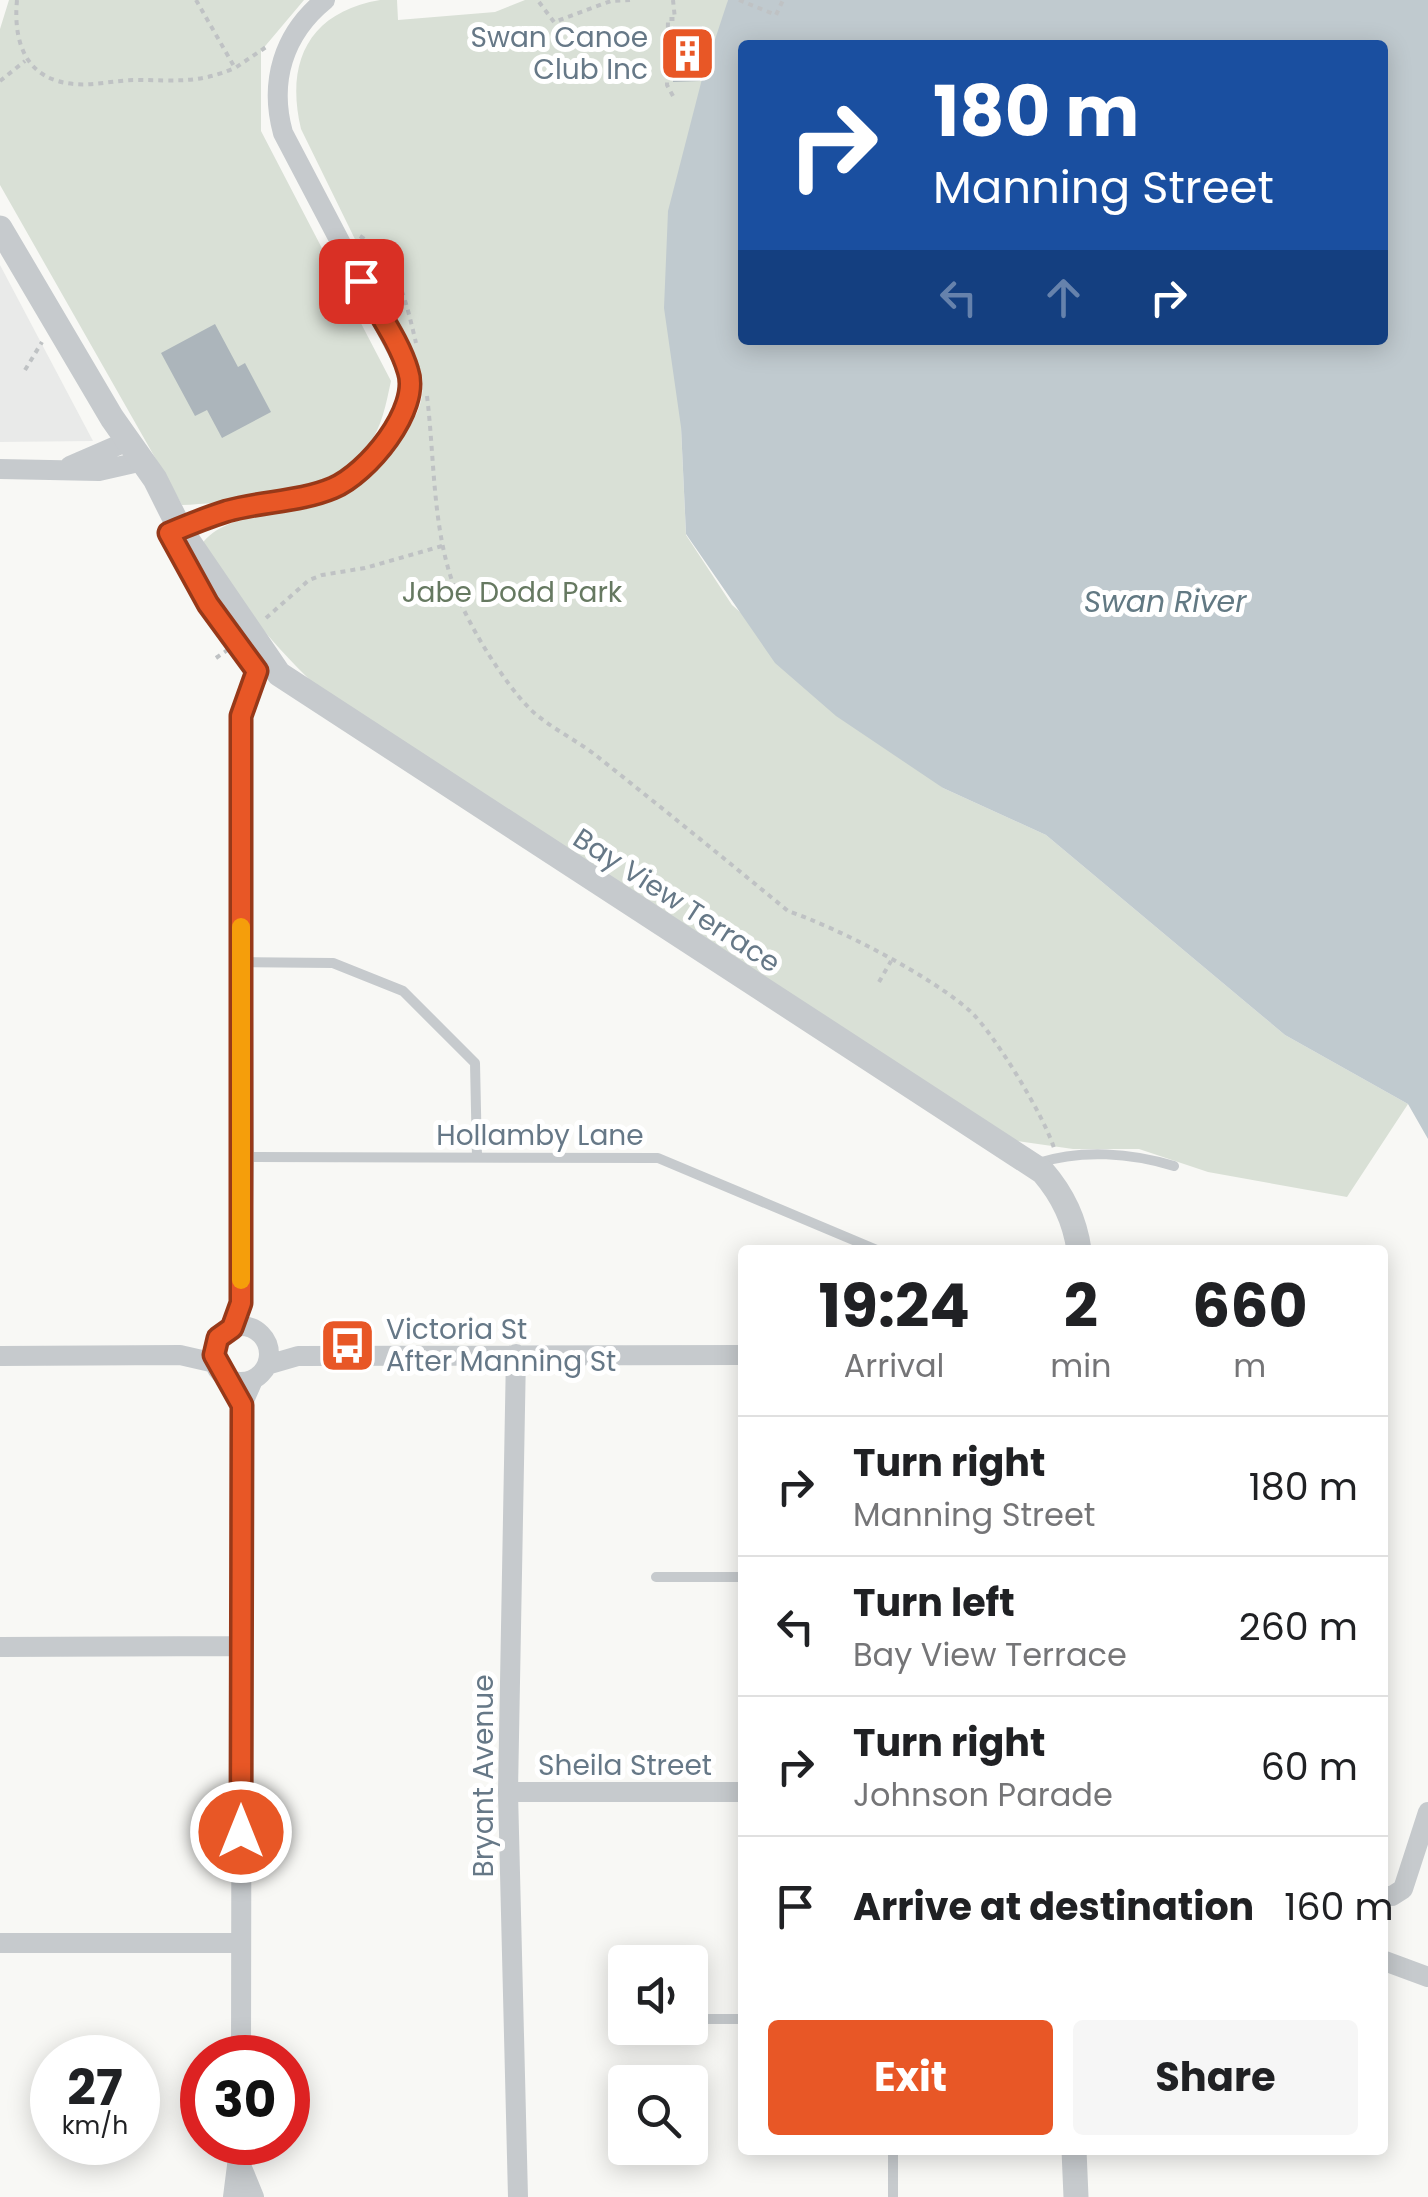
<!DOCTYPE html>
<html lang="en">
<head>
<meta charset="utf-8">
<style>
	body { margin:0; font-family:Poppins,sans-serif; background:#f6f6f6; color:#202124; height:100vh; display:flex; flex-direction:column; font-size:38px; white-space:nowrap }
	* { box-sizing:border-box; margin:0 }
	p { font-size:32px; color:#757577 }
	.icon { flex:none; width:55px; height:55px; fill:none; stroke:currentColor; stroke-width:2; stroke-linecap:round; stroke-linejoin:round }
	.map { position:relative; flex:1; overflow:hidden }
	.side { position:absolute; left:738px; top:1245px; width:650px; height:910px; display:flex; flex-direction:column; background:#fff; border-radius:10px; box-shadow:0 5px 25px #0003 }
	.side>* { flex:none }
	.top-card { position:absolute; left:738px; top:40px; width:650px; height:305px; border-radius:10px; box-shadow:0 5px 25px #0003; background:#1a4fa0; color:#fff; overflow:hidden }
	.tools { position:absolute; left:608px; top:1945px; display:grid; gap:20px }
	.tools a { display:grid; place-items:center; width:100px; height:100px; border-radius:10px; background:#fff; box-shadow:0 5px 25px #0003; font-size:50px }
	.speed { position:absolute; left:30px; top:2035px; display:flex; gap:20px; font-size:50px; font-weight:700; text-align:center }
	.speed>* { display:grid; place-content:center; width:130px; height:130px; border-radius:50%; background:#fff; box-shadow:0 5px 25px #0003; line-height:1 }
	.speed small { font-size:25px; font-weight:400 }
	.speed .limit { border:15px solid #d22; background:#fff; color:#111 }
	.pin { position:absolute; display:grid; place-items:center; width:85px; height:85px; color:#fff; margin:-42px; border-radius:20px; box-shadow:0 5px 15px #0006 }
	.me { position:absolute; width:110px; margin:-55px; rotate:0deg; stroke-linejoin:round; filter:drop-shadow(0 0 8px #0008) }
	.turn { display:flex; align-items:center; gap:35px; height:210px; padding:0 30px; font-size:45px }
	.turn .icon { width:130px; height:130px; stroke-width:2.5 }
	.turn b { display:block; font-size:70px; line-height:85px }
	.lanes { display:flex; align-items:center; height:95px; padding:0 30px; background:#0003; justify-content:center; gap:50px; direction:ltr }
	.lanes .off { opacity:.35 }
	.eta { display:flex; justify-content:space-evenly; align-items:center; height:170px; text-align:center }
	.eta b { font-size:60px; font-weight:700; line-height:70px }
	.action { display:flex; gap:20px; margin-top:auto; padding:20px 30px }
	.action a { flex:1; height:115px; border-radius:10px; background:#e85726; color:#fff; font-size:40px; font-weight:700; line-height:115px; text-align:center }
	.action a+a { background:#f6f6f6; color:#202124 }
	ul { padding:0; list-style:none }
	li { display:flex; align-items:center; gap:30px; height:140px; padding:0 30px; border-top:2px solid #e0e0e0 }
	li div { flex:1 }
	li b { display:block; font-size:38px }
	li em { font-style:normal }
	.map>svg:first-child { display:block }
</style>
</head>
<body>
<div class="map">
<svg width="1428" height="2197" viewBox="0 0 1428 2197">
	<rect width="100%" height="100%" fill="#f8f8f5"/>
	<path fill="#e9eae9" d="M0,265L93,441L0,442Z"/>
	<path fill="#d9e0d6" d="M9,0H304L261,51V131L391,381C386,404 382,427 368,446C332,494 238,502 182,505L0,185V29Z
		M380,0H397L398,20L495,12L525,0H728L681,427L686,535L732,605L943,788L1046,835L1285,1035L1408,1104L1347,1197L1208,1172L1139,1149H1073L1017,1141L326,695C277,650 238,602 200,547C224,506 307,518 347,493C368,480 388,459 401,439C416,417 425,404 422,376L301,129C285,62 309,12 380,0Z"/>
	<path fill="#c0cacf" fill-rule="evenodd" d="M728,0H1428V1139L1408,1104L1285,1035L1046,835L943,788L836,716L775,663L686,534L681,427L664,308L668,211L702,79ZM742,45H1382V340H742Z"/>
	<path fill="#acb5bb" d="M673,26H702L700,81L673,82Z
		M215,324L238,367L245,363L271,412L222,438L207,410L195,416L161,353Z"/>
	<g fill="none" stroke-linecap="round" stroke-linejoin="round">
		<path stroke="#bfc2c4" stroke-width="4" stroke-dasharray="5 5" stroke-linecap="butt" d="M17,0C13,43 26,80 74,84C94,86 116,80 136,80C176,80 197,84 235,68
			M196,0L235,68L269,45
			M739,0L776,15L783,0
			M539,2L554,22L611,1L630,0
			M0,81L25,61
			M673,96L667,85L668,19H675L673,0
			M360,236C398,261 406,301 416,343
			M25,370L42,342
			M427,396C435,462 432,530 456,592C470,628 503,681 529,708C548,727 577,740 598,757C662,808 725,859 788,911C838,928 931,976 970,1011C994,1033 1044,1116 1054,1148
			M266,618L309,580L322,575L365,568L442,546
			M216,658L236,644
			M879,982L891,961"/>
		<path stroke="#c6cacd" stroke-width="10" d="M242,962L333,963L403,991L475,1063L477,1157
			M245,1157L658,1158L877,1250
			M1038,1163C1082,1149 1131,1153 1174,1166
			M656,1577H742
			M698,2019H742
			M893,2150V2197"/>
		<path stroke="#c6cacd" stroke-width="20" d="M70,466L130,440
			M0,469L99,471L143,461
			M169,533C188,525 207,517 227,511C262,501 299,501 333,488C375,471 413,415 408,371L283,133C269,82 283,34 325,0
			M213 1354a28 28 0 1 1 56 0a28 28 0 1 1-56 0Z
			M232,1328L241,1303L244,1157L241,716L264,655
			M516,1354L508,1792L518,2197
			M0,1356L180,1355L215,1363
			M267,1365L298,1356L742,1355
			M0,1647L241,1646
			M508,1792H742
			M1382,1896H1392L1403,1889L1428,1812
			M0,1943H241
			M1382,1960L1428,1977
			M241,2058L242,1405L253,1380
			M240,2163L254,2197
			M233,2197L240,2142"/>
		<path stroke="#c6cacd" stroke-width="25" d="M0,228L112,418L155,479L180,529L279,674L1043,1172C1062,1194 1075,1221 1079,1250
			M1074,2150L1076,2197"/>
	</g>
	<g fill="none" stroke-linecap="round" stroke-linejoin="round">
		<defs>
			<path id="route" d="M241,1832L242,1405L214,1355L218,1338L232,1328L241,1303V716L257,671L208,604L169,533C188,525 208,517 227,511C262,501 300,502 333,488C367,474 421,409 408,371C399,340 376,310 361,281"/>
		</defs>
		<use href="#route" stroke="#973919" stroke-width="25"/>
		<use href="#route" stroke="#e85726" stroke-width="18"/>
		<path stroke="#f59e0b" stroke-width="18" d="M241,927V1280"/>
	</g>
	<defs>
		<symbol id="building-square" viewBox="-11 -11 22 22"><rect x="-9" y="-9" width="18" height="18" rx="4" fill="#e85726" stroke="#fff"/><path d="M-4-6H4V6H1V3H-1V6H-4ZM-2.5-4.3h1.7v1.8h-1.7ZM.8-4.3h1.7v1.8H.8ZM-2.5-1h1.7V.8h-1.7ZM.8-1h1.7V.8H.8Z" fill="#fff"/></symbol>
		<symbol id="bus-square" viewBox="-11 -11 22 22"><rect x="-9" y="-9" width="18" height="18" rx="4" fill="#e85726" stroke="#fff"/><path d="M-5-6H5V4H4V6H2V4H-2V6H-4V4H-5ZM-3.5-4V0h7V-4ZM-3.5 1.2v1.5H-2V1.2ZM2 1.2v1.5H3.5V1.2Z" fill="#fff"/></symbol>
	</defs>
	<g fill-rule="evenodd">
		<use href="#building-square" x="656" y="22" width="63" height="63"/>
		<use href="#bus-square" x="316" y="1314" width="63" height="63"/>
	</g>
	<g text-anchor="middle" stroke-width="10" stroke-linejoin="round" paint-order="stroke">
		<g font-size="28" fill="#667887" stroke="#fff" text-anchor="end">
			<text x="648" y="47">Swan Canoe<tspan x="648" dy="32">Club Inc</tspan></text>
			<text x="386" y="1339" text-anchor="start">Victoria St<tspan x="386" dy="32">After Manning St</tspan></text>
		</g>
		<g font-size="28" fill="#667961" stroke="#fff">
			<text x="512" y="602">Jabe Dodd Park</text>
		</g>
		<g font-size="28" fill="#667887" stroke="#fff">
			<text transform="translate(677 900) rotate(33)" y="10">Bay View Terrace</text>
			<text x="540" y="1145">Hollamby Lane</text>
			<text x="625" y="1775">Sheila Street</text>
			<text transform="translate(483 1776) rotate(-90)" y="10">Bryant Avenue</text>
		</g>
		<g font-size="30" font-style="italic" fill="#627983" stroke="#fff">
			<text x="1165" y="612">Swan River</text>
		</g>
	</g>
</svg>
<div class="tools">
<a><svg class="icon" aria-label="sound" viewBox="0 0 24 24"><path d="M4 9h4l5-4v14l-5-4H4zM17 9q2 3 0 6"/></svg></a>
<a><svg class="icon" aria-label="search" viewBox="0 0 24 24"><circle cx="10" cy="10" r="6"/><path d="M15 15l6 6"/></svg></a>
</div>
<div class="speed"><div>27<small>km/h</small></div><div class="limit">30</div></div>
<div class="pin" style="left:361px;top:281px;background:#d93025"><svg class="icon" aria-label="arrive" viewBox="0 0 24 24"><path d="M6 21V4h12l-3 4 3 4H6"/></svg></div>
<svg class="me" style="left:241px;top:1832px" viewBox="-20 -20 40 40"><circle r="17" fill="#e85726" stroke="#fff" stroke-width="3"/><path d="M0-11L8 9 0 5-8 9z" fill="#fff"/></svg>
<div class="top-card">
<div class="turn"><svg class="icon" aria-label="right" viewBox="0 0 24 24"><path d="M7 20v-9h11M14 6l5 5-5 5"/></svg><div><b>180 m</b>Manning Street</div></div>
<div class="lanes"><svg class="icon off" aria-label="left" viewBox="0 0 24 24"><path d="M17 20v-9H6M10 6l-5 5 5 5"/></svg><svg class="icon off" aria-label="ahead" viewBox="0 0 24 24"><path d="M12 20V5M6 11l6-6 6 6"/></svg><svg class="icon" aria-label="right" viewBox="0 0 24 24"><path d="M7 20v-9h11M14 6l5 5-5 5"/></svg></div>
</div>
<section class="side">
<div class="eta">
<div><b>19:24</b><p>Arrival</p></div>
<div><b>2</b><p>min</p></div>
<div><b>660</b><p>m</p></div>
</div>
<ul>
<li><svg class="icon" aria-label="right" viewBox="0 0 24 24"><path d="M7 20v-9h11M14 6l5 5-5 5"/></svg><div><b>Turn right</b><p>Manning Street</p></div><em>180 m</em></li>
<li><svg class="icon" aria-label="left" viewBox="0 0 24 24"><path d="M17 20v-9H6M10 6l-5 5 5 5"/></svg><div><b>Turn left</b><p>Bay View Terrace</p></div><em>260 m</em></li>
<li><svg class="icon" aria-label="right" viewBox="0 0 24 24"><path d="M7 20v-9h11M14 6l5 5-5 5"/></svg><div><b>Turn right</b><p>Johnson Parade</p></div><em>60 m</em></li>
<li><svg class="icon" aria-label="arrive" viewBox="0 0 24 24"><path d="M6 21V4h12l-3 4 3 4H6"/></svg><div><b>Arrive at destination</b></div><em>160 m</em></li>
</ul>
<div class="action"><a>Exit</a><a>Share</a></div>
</section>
</div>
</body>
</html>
